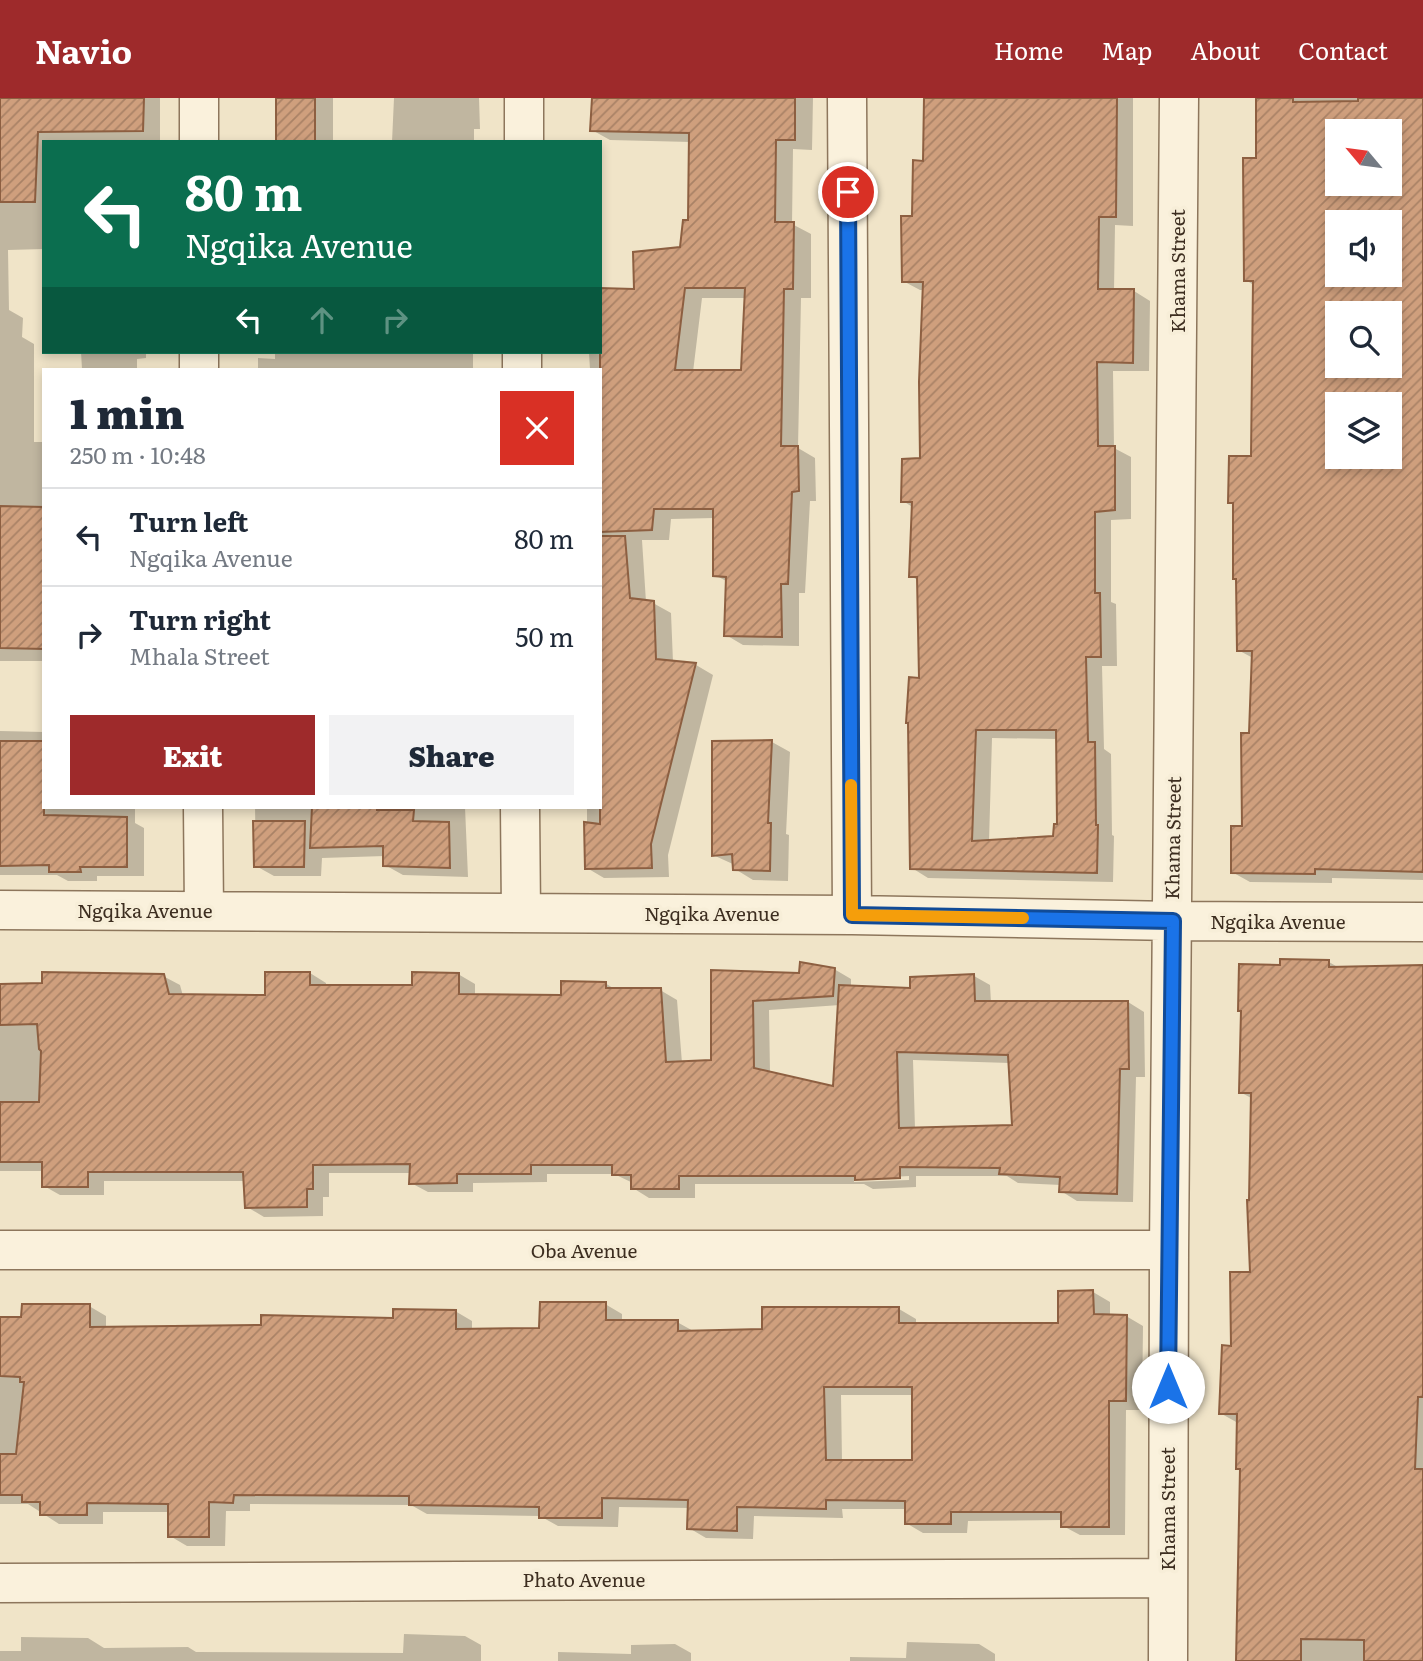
<!DOCTYPE html>
<html lang="en">
<head>
<meta charset="utf-8">
<style>
	body { margin:0; font-family:Literata,serif; background:#f2f2f3; color:#1f2937; height:100vh; display:flex; flex-direction:column; font-size:26px; white-space:nowrap }
	* { box-sizing:border-box; margin:0 }
	p { font-size:23px; color:#747a83 }
	.icon { flex:none; width:38px; height:38px; fill:none; stroke:currentColor; stroke-width:2; stroke-linecap:round; stroke-linejoin:round }
	.map { position:relative; flex:1; overflow:hidden }
	.details { position:absolute; left:42px; top:270px; width:560px; height:441px; display:flex; flex-direction:column; background:#fff; border-radius:0px; box-shadow:0 4px 10px #0003 }
	.details>* { flex:none }
	.top-card { position:absolute; left:42px; top:42px; width:560px; height:214px; border-radius:0px; box-shadow:0 4px 10px #0003; background:#0b6e4f; color:#fff; overflow:hidden }
	.needle { width:46px; rotate:299deg }
	.controls { position:absolute; left:1325px; top:21px; display:grid; gap:14px }
	.controls a { display:grid; place-items:center; width:77px; height:77px; border-radius:0px; background:#fff; box-shadow:0 4px 10px #0003; font-size:35px }
	.pin { position:absolute; display:grid; place-items:center; width:60px; height:60px; color:#fff; margin:-30px; border:4px solid #fff; border-radius:50%; box-shadow:0 2px 7px #0007 }
	.me { position:absolute; width:77px; margin:-38px; rotate:0deg; stroke-linejoin:round; filter:drop-shadow(0 0 5px #0008) }
	.turn { display:flex; align-items:center; gap:24px; height:147px; padding:0 28px; font-size:32px }
	.turn .icon { width:91px; height:91px; stroke-width:2.5 }
	.turn b { display:block; font-size:49px; line-height:60px }
	.lanes { display:flex; align-items:center; height:66px; padding:0 28px; background:#0003; justify-content:center; gap:35px; direction:ltr }
	.lanes .off { opacity:.35 }
	.round { display:grid; place-items:center; flex:none; width:74px; height:74px; border-radius:0px; background:#f2f2f3 }
	.summary { display:flex; align-items:center; justify-content:space-between; height:119px; padding:0 28px }
	h1 { font-size:42px; font-weight:800; line-height:52px }
	.button { display:flex; gap:14px; margin-top:auto; padding:14px 28px }
	.button a { flex:1; height:80px; border-radius:0px; background:#9e2a2b; color:#fff; font-size:28px; font-weight:800; line-height:80px; text-align:center }
	.button a+a { background:#f2f2f3; color:#1f2937 }
	ul { padding:0; list-style:none }
	li { display:flex; align-items:center; gap:21px; height:98px; padding:0 28px; border-top:2px solid #e0e1e3 }
	li div { flex:1 }
	li b { display:block; font-size:26px }
	li em { font-style:normal }
	header { display:flex; align-items:center; gap:42px; box-sizing:border-box; height:98px; padding:0 35px; background:#9e2a2b; color:#fff }
	header strong { font-size:33px }
	nav { display:flex; gap:38px; margin-inline-start:auto; font-size:24px }
	.map>svg:first-child { display:block }
</style>
</head>
<body>
<header>
<strong>Navio</strong>
<nav><a>Home</a><a>Map</a><a>About</a><a>Contact</a></nav>
</header>
<div class="map">
<svg width="1423" height="1563" viewBox="0 0 1423 1563">
	<defs>
		<pattern id="building-hatch" width="6" height="6" patternUnits="userSpaceOnUse" patternTransform="scale(1.75)"><rect width="6" height="6" fill="#cf9f7d"/><path d="M-1 1l2-2M0 6l6-6M5 7l2-2" fill="none" stroke="#a98266"/></pattern>
	</defs>
	<rect width="100%" height="100%" fill="#f0e4c8"/>
	<path fill="#0003" fill-rule="evenodd" d="M0,0H160V42L44,44V151L8,152L9,212L23,220L22,239L34,246V344H44V563H0Z
		M278,0H333V44H278Z
		M394,0H479L480,31H474V44H392Z
		M594,0H813L812,52L793,51L792,126L811,136V200H801L798,350L815,360L816,403H810L805,495H799V548L743,547L726,537L728,484L715,477L714,420L671,421L669,442H642L646,504L653,505L671,515L673,564L696,567L713,577L668,757L669,779L604,780L587,770V709H600V271H590L589,255L587,254H600L636,193L682,151L690,124L691,44L610,42L592,32ZM702,200H746L743,274H693Z
		M925,0H1133V128L1115,127L1114,193H1134L1150,203L1149,273H1113L1114,350L1131,359V421L1111,422V504L1116,506L1117,568H1102L1104,651L1111,656L1112,737L1114,738L1113,784L928,780L912,770L921,582L919,483L911,478L914,410L903,403L922,362L924,192H920L903,183L925,64ZM992,640L1058,641L1059,728L1055,740L989,744Z
		M1257,0H1423V782L1332,780V785L1250,784L1232,774L1244,730L1251,637L1253,560L1238,552L1235,407L1230,404L1253,360L1255,188L1246,182L1258,62ZM1337,33H1390V86H1337ZM1337,124H1390V177H1337ZM1337,215H1390V268H1337ZM1337,306H1390V359H1337Z
		M81,254H146V260L137,261V271H82Z
		M275,254H473V271H258V260L275,261Z
		M0,633L44,634V709H135V725L144,730V778H97V783H68L57,777H0Z
		M772,644L790,654L786,736L789,737L788,783L753,782L735,771V767L713,757Z
		M255,709H465L468,779L403,777L385,767V758L322,760L321,778H274L256,768Z
		M1329,864L1341,871L1423,869V1563H1237L1242,1372L1238,1370V1325L1220,1315L1233,1250L1252,1175L1253,1001L1240,994L1282,868Z
		M834,871L851,881V889L911,891L974,878L990,887L991,905L1128,904L1144,914L1145,979H1136L1133,1104L1077,1103L1061,1093V1087L1018,1085L1007,1078H916V1089L873,1091L864,1086H695V1100H649L633,1090V1085L614,1076H547V1084L473,1085V1094H428L411,1085V1075H329V1099H323V1118L264,1119L247,1109L245,1083H104V1097H60L44,1088V1073H0V888L163,878L180,887L183,898H266L310,875L326,885V889H414L458,876L475,886V898H563L605,885L616,892H660L677,902L682,965L713,964V874L801,876ZM840,907L835,990L770,975L769,912ZM913,962L1010,965L1013,1029L915,1031ZM909,1078V1082L854,1084V1081Z
		M1093,1194L1110,1204V1218H1126L1143,1228L1142,1312H1126L1125,1437H1080L1063,1428V1422L968,1423L967,1435H923L906,1425V1411H842L843,1420L754,1418L753,1441L706,1440L689,1430L690,1410L619,1409L618,1429L558,1428L540,1418L427,1416L411,1407L250,1406V1413H226L225,1448H187L170,1438V1414H103V1426H59L28,1406H0V1221H23L89,1208L106,1218V1231L263,1229L394,1221L455,1213L472,1223V1232H541L605,1206L622,1216V1224H677L695,1234L764,1232L899,1211L916,1221V1227H1060ZM841,1297H914V1364L842,1363Z
		M404,1536L465,1538L481,1547V1563H0V1553H21V1539L88,1540L104,1550L188,1549L196,1554L403,1555Z
		M907,1544L979,1546L995,1556V1563H850V1559L906,1560Z
		M675,1546L691,1555V1563H558V1554L631,1556V1547Z"/>
	<path fill="url(#building-hatch)" stroke="#8d5f41" stroke-width="2" fill-rule="evenodd" d="M0,0H144L143,33L38,34L35,104H0Z
		M276,0H315V44H276Z
		M592,0H795V42H776L775,124H794L793,191H784L781,348H798L799,393L792,394L788,486H781L782,539L724,538L726,479L713,478V411H654L652,432L600,434V190L634,191L633,154L680,149L683,122H688L689,35L590,33ZM685,190H745L741,272H675Z
		M924,0H1117L1116,119H1099L1098,191H1134L1133,265L1097,264L1098,348H1115V412L1095,414V495H1100L1101,559H1086L1088,644H1095L1096,727H1098L1097,775L910,771L908,625H906L909,579L919,580L917,479H909L912,404H901L902,361L920,360L919,284L923,184H902L901,118H912L913,62L923,63ZM976,632H1056L1057,726H1054L1053,738L972,743Z
		M1256,0H1293V4L1358,3V0H1423V774L1315,771V776L1231,775V728H1242L1241,635H1249L1252,553H1237L1236,481H1233V405H1228L1229,358H1251L1253,183H1244L1243,60H1256ZM1337,33H1390V86H1337ZM1337,124H1390V177H1337ZM1337,215H1390V268H1337ZM1337,306H1390V359H1337Z
		M0,408L44,409V551L0,550Z
		M600,438H625L630,500L654,503L656,561L696,565L651,746L652,770L585,771L584,724L600,726Z
		M772,642L768,725H771L770,773L733,772L732,756L712,758V643Z
		M0,643H44V717L127,719V769H80L81,774H49V767L0,768Z
		M312,709H377V712H414L413,723L449,724L450,770L383,768V748L310,750Z
		M253,723H305L304,769H254Z
		M1280,861L1329,862V869L1423,867V1299H1418L1415,1371H1423V1563H1364V1542L1301,1541V1563H1236L1240,1371H1236L1237,1316H1219L1222,1247L1231,1248L1230,1174H1250L1247,1102H1249L1251,995H1239L1241,913H1238L1239,866L1280,867Z
		M800,864L835,870L833,898L753,903L754,970L833,988L839,887L910,890V879L974,876L975,903H1128L1129,971H1120L1117,1096L1059,1094L1060,1079L999,1076L1000,1070L900,1069V1080L855,1082V1078H679V1091H631V1077H612V1067H531V1076H457V1085L409,1086L410,1066L313,1067V1091H307V1109L245,1110L243,1074H88V1089H42V1064H0V1004H39L41,953L39,951L37,926L0,927V886L42,885V874L164,876L169,896L265,897V874H310V887H412V874L459,875V896L561,897V883L606,884V890H661L666,964L711,962V872L799,875ZM897,954L1008,957L1012,1027L899,1030Z
		M1093,1192L1094,1216L1127,1217L1126,1303H1109V1429H1061V1414H951V1426H905V1403L826,1402V1411L737,1409V1433L687,1431L688,1402L602,1400V1420H539V1409L409,1407V1398L234,1397L233,1405L209,1404V1439H168V1406L87,1405V1417H40V1404H22V1397H0V1356H16L24,1284H20V1279L0,1278V1219H21L22,1206H90V1229L261,1227V1217L393,1220V1211L456,1212V1231L539,1230L540,1204H606V1222H678V1233L762,1231V1209H899V1225H1058V1193ZM824,1289H912V1362H826Z"/>
	<g fill="none" stroke-linecap="round" stroke-linejoin="round">
		<defs>
			<path id="minor" d="M199,0V44
				M524,0V44
				M847,0L852,817
				M199,254V271
				M522,271V254
				M203,709L204,813
				M520,709L521,815
				M0,812L852,817L1173,823L1423,824
				M0,1152H1169
				M0,1485L1167,1480
				M1168,1563L1169,1152L1179,0"/>
		</defs>
		<use href="#minor" stroke="#8d765c" stroke-width="41"/>
		<use href="#minor" stroke="#faf1dc" stroke-width="38"/>
	</g>
	<g fill="none" stroke-linecap="round" stroke-linejoin="round">
		<defs>
			<path id="route" d="M848,94L852,817L1173,823L1168,1289"/>
		</defs>
		<use href="#route" stroke="#114b97" stroke-width="18"/>
		<use href="#route" stroke="#1a73e8" stroke-width="12"/>
		<path stroke="#f59e0b" stroke-width="12" d="M851,687L852,817L1023,820"/>
	</g>
	<g text-anchor="middle" stroke-width="7" stroke-linejoin="round" paint-order="stroke">
		<g font-size="19" fill="#3d2e20" stroke="#f7eed8">
			<text transform="translate(1178 173) rotate(-90)" y="7">Khama Street</text>
			<text transform="translate(1173 740) rotate(-89)" y="7">Khama Street</text>
			<text x="145" y="820">Ngqika Avenue</text>
			<text x="712" y="823">Ngqika Avenue</text>
			<text x="1278" y="831">Ngqika Avenue</text>
			<text x="584" y="1160">Oba Avenue</text>
			<text transform="translate(1168 1411) rotate(-90)" y="7">Khama Street</text>
			<text x="584" y="1489">Phato Avenue</text>
		</g>
	</g>
</svg>
<div class="controls">
<a><svg class="needle" viewBox="-14 -14 28 28"><path d="M0-13l5 13h-10z" fill="#e53935"/><path d="M0 13l5-13h-10z" fill="#747a83"/></svg></a>
<a><svg class="icon" aria-label="sound" viewBox="0 0 24 24"><path d="M4 9h4l5-4v14l-5-4H4zM17 9q2 3 0 6"/></svg></a>
<a><svg class="icon" aria-label="search" viewBox="0 0 24 24"><circle cx="10" cy="10" r="6"/><path d="M15 15l6 6"/></svg></a>
<a><svg class="icon" aria-label="layers" viewBox="0 0 24 24"><path d="M12 4l9 5-9 5-9-5zM3 14l9 5 9-5"/></svg></a>
</div>
<div class="pin" style="left:848px;top:94px;background:#d93025"><svg class="icon" aria-label="arrive" viewBox="0 0 24 24"><path d="M6 21V4h12l-3 4 3 4H6"/></svg></div>
<svg class="me" style="left:1168px;top:1289px" viewBox="-20 -20 40 40"><circle r="19" fill="#fff"/><path d="M0-13L10 11 0 6-10 11z" fill="#1a73e8"/></svg>
<div class="top-card">
<div class="turn"><svg class="icon" aria-label="left" viewBox="0 0 24 24"><path d="M17 20v-9H6M10 6l-5 5 5 5"/></svg><div><b>80 m</b>Ngqika Avenue</div></div>
<div class="lanes"><svg class="icon" aria-label="left" viewBox="0 0 24 24"><path d="M17 20v-9H6M10 6l-5 5 5 5"/></svg><svg class="icon off" aria-label="ahead" viewBox="0 0 24 24"><path d="M12 20V5M6 11l6-6 6 6"/></svg><svg class="icon off" aria-label="right" viewBox="0 0 24 24"><path d="M7 20v-9h11M14 6l5 5-5 5"/></svg></div>
</div>
<section class="details">
<div class="summary"><div><h1>1 min</h1><p>250 m · 10:48</p></div><a class="round" style="background:#d93025;color:#fff"><svg class="icon" aria-label="close" viewBox="0 0 24 24"><path d="M6 6l12 12M18 6L6 18"/></svg></a></div>
<ul>
<li><svg class="icon" aria-label="left" viewBox="0 0 24 24"><path d="M17 20v-9H6M10 6l-5 5 5 5"/></svg><div><b>Turn left</b><p>Ngqika Avenue</p></div><em>80 m</em></li>
<li><svg class="icon" aria-label="right" viewBox="0 0 24 24"><path d="M7 20v-9h11M14 6l5 5-5 5"/></svg><div><b>Turn right</b><p>Mhala Street</p></div><em>50 m</em></li>
</ul>
<div class="button"><a>Exit</a><a>Share</a></div>
</section>
</div>
</body>
</html>
